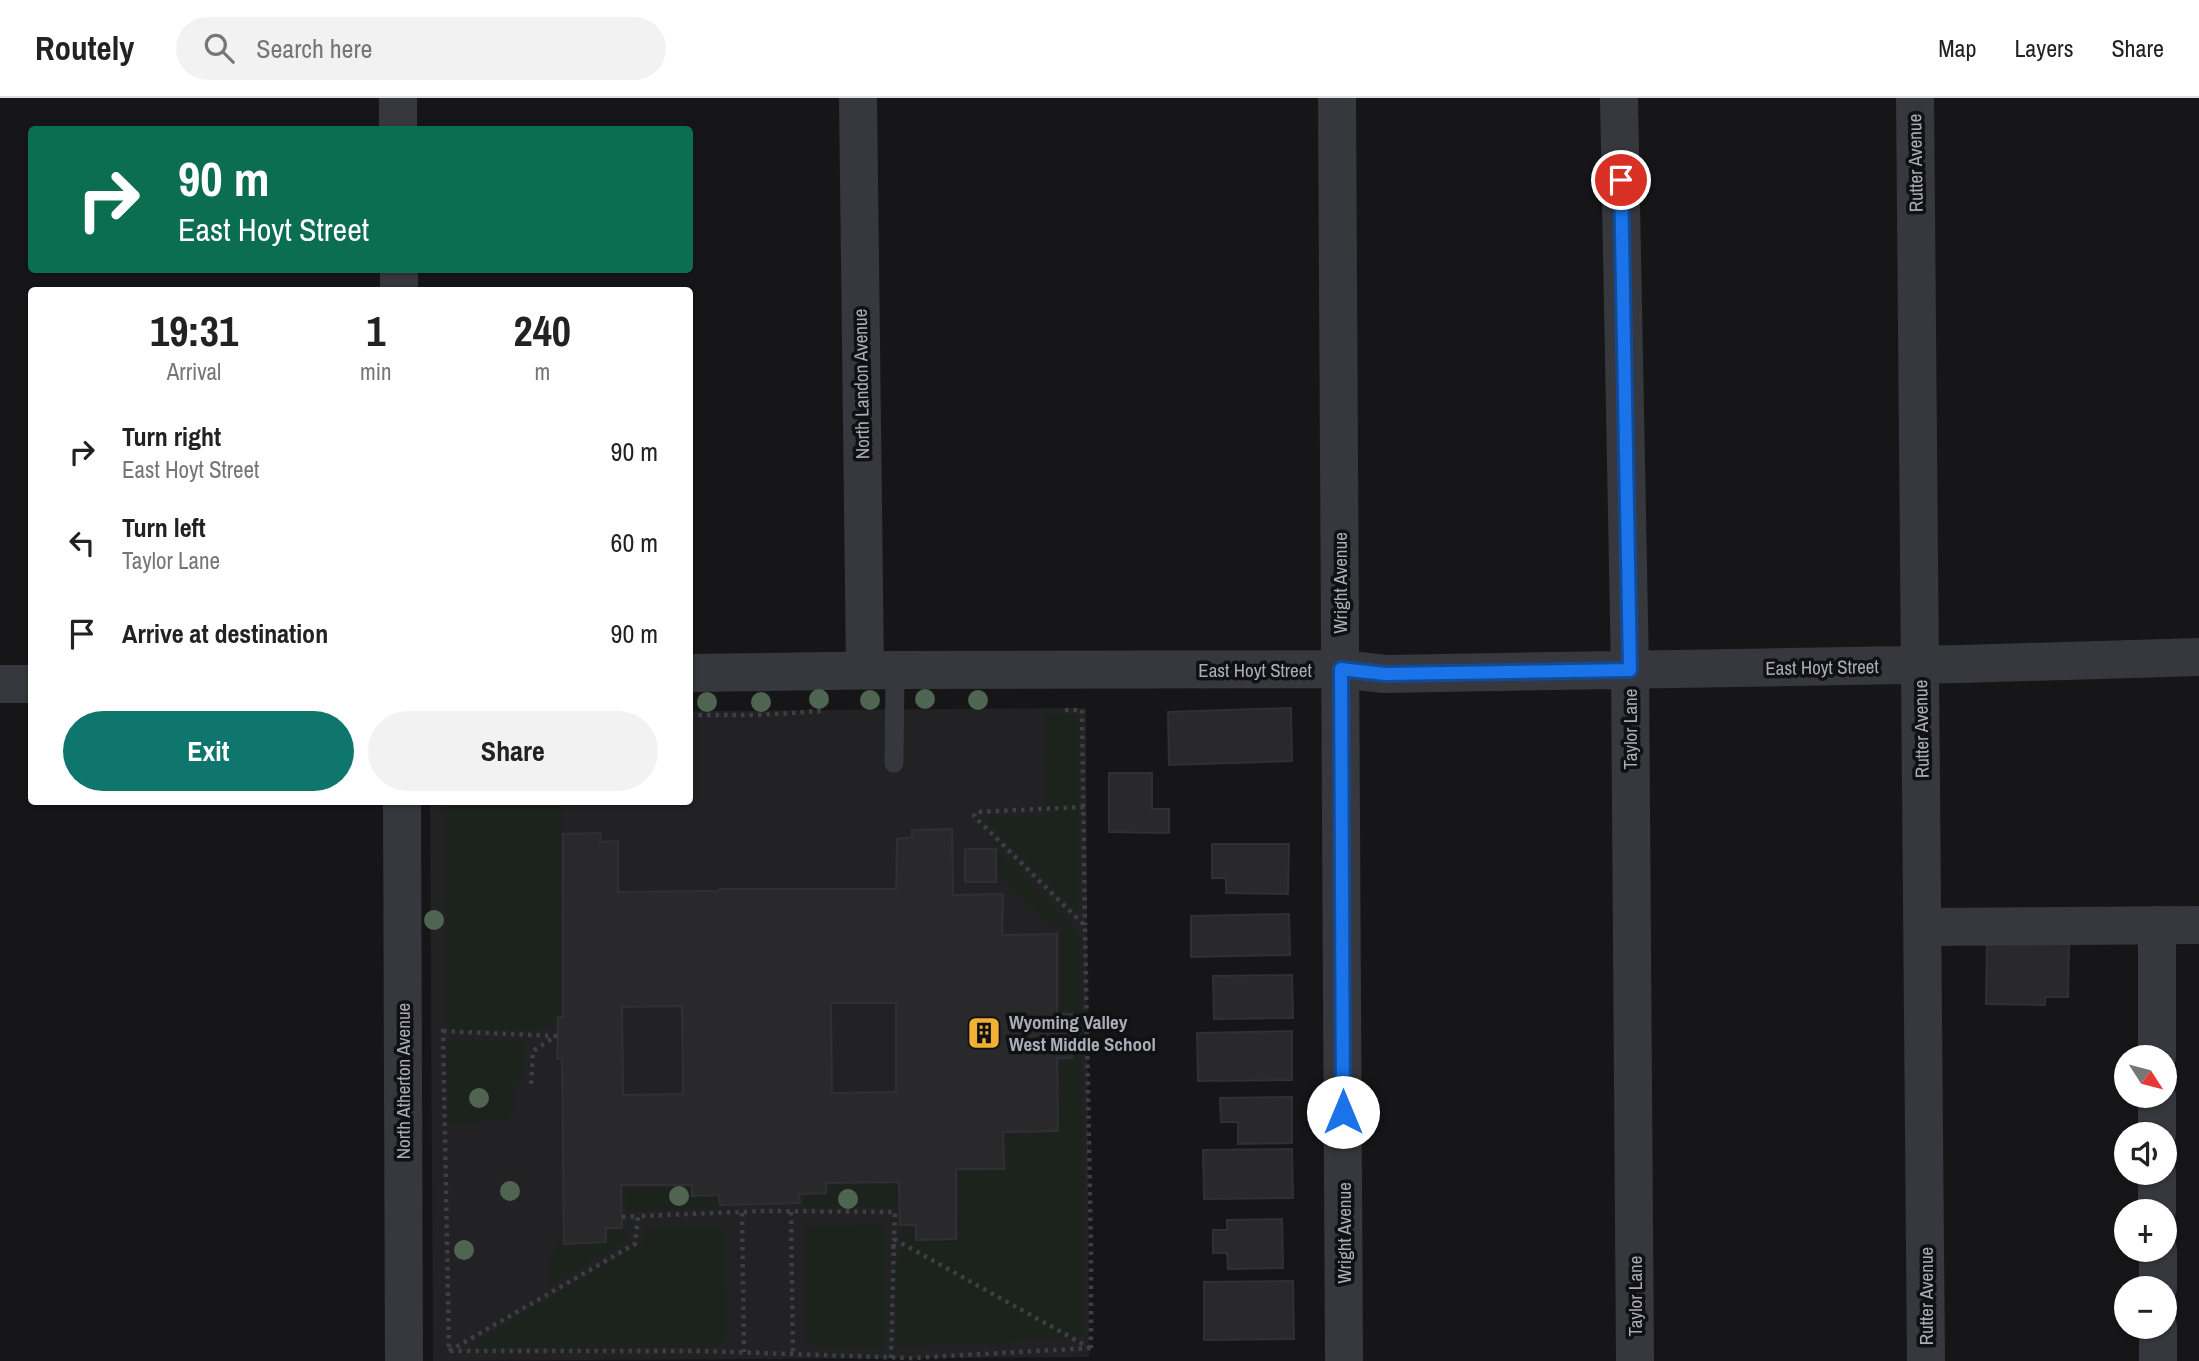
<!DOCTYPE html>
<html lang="en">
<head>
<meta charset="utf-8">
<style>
	body { margin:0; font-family:"Archivo Narrow",sans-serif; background:#f2f2f2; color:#222; height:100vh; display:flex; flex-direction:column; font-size:26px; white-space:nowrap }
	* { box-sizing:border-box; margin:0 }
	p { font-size:23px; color:#767676 }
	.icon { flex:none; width:38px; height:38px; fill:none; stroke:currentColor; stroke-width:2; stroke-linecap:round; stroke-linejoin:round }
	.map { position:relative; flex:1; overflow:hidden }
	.side { position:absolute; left:28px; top:189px; width:665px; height:518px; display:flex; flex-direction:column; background:#fff; border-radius:7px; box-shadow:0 2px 5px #0004 }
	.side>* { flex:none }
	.banner { position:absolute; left:28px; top:28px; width:665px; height:147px; border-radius:7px; box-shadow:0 2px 5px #0004; background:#0b6e4f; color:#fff; overflow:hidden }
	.needle { width:46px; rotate:126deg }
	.controls { position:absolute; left:2114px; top:947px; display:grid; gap:14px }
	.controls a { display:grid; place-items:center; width:63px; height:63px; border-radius:50%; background:#fff; box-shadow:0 2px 5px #0004; font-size:35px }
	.pin { position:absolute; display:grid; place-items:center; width:60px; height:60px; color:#fff; margin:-30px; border:4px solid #fff; border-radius:50%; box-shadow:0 2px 7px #0007 }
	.me { position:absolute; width:77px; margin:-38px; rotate:0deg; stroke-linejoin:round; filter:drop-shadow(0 0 5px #0008) }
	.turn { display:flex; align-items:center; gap:24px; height:147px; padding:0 35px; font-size:32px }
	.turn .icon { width:91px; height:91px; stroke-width:2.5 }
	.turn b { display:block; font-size:49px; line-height:60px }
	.eta { display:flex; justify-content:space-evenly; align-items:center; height:119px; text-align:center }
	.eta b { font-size:42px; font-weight:700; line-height:49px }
	.action { display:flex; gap:14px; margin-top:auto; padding:14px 35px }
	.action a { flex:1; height:80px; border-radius:42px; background:#0f766e; color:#fff; font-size:28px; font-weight:700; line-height:80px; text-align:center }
	.action a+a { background:#f2f2f2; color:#222 }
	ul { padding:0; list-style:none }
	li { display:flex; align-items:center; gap:21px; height:91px; padding:0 35px }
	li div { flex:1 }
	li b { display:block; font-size:26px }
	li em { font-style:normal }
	header { display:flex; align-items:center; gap:42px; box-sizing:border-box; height:98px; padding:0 35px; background:#fff; border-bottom:2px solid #e0e0e0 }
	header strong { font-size:33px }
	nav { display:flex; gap:38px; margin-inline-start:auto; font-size:24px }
	.search { width:490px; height:63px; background:#f2f2f2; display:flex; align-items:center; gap:18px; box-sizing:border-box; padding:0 24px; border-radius:38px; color:#767676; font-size:26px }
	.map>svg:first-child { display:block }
</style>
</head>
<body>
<header>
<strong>Routely</strong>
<div class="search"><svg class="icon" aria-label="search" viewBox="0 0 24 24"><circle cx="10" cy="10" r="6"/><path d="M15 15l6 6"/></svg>Search here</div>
<nav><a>Map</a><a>Layers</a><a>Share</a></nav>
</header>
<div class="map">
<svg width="2199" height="1263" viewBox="0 0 2199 1263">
	<rect width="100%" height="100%" fill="#161618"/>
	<path fill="#222225" d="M1086,610L1089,1259L433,1263L430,704H690V613Z"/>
	<path fill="#1c231d" d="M1046,616H1079L1078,815L983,720L1045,716Z
		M446,704H561L560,918L556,919V927L549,928L543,931L446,932Z
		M996,751L1079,836L1083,940L1076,941L1075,913L1060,912V832L1044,822L996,772Z
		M525,943V982L514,986L513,1016L508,1022L446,1027L447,944Z
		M1082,957L1085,1239L897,1250L895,1168L904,1152L901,1129L914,1128L915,1143H959L960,1074L1006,1072V1036L1059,1035L1061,964L1074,963V958Z
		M898,1085V1109L805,1110V1096L827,1097V1086Z
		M692,1088V1098L717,1097L718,1109L723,1110L626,1114L625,1091Z
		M629,1127V1140L550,1187L548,1175L556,1141L564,1147L607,1145V1131L624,1132L625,1128Z
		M885,1128V1250L816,1249L806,1240L805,1129Z
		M645,1129H724L726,1240L717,1249L471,1250L472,1246L646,1143Z"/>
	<path fill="#29292c" stroke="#303034" stroke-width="2" fill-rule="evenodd" d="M1291,610L1292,663L1169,667L1168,614Z
		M1109,675H1152V711H1169V735L1109,734Z
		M952,731L953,797L1003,796L1002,837L1057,836V916H1072V960H1057L1058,1033L1003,1034L1004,1071H956V1141L916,1142V1127H900L899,1084L826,1085V1095L799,1096L800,1105L720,1107L719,1097L692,1098V1087H621L622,1130H606V1144L564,1146L562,961H557L558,919H563V736L601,735L600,744L618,743V794L718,793L720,791H896L897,741L912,739V732ZM831,905H896V994L832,995ZM682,908L683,996L623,997L622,909Z
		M1212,746H1289L1288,796L1226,795V780H1212Z
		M965,751H996V784H965Z
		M1289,816L1290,857L1191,859V818Z
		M1987,845L2069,846L2068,899H2045V907L1986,906Z
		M1292,877L1293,920L1214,921L1213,878Z
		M1292,933V982L1198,983L1197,935Z
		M1292,999V1045L1238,1046V1024H1221L1220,1000Z
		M1292,1051L1293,1100L1204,1101L1203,1052Z
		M1282,1121L1283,1170L1228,1171L1227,1155H1213V1132H1227V1122Z
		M1293,1183L1294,1241L1204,1242V1184Z"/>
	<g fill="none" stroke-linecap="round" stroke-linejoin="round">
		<path stroke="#3d3f44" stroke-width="4.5" stroke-dasharray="3.5 5" stroke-linecap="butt" d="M1065,612H1082L1085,827
			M690,617H758L822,613
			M1084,709L975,714L974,718L1085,828L1091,1154V1250
			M443,931L449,1253H700L911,1260L1091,1250
			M443,933L556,938L533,953L531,988
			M791,1114L793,1255
			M742,1115L744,1254
			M622,1119L638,1118
			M893,1151L894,1140
			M449,1253L635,1146L638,1118L765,1113L895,1114L894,1141L1090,1250
			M891,1260L894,1142"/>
		<path stroke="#37383d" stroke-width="19" d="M894,665L895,572"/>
		<path stroke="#37383d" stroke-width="38" d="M398,0V32
			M858,0L865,572
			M1337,0L1344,1263
			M1619,0L1630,572L1635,1263
			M1915,0L1926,1263
			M399,172V192
			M690,575L895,572L1341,571L1385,576L1961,566L2199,559
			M0,586H32
			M402,704L404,1263
			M2157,827V959
			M1923,829L2199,827
			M2157,998V1036
			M2157,1074V1113
			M2158,1152V1190
			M2158,1228V1263"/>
	</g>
	<g fill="#506452">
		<circle cx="819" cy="601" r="10"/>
		<circle cx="925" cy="601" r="10"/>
		<circle cx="870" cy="602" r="10"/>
		<circle cx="978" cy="602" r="10"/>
		<circle cx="707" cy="604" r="10"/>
		<circle cx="761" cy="604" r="10"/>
		<circle cx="434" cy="822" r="10"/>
		<circle cx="479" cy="1000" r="10"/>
		<circle cx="510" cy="1093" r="10"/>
		<circle cx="679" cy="1098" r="10"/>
		<circle cx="848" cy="1101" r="10"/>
		<circle cx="464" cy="1152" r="10"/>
	</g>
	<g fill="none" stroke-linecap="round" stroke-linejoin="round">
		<defs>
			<path id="route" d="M1343,1014L1341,571L1385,576L1630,572L1621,82"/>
		</defs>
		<use href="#route" stroke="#114b97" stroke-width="18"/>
		<use href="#route" stroke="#1a73e8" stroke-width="12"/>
	</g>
	<defs>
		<symbol id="building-square" viewBox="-11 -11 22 22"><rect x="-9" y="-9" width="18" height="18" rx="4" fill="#f2b134" stroke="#111113"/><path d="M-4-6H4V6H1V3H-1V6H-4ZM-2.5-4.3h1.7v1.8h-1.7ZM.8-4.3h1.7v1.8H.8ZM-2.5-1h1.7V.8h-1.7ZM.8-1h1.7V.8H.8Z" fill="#111"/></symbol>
	</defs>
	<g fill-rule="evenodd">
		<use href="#building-square" x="965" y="916" width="38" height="38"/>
	</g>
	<g text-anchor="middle" stroke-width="7" stroke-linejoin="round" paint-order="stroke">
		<g font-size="19" fill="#a8adb8" stroke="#111113">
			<text transform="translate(1915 65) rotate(-91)" y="7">Rutter Avenue</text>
			<text transform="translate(861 286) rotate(-91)" y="7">North Landon Avenue</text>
			<text transform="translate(1340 485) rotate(-90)" y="7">Wright Avenue</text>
			<text transform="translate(1822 569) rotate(-1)" y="7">East Hoyt Street</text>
			<text x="1255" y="579">East Hoyt Street</text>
			<text transform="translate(1630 631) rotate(-90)" y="7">Taylor Lane</text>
			<text transform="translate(1921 631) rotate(-91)" y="7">Rutter Avenue</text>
			<text transform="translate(403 983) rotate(-90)" y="7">North Atherton Avenue</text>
			<text transform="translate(1344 1135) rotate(-90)" y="7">Wright Avenue</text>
			<text transform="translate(1635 1198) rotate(-90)" y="7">Taylor Lane</text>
			<text transform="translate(1926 1198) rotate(-90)" y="7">Rutter Avenue</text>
		</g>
		<g font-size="19" font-weight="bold" fill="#a8adb8" stroke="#111113" text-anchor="start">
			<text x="1009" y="931">Wyoming Valley<tspan x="1009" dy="22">West Middle School</tspan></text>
		</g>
	</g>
</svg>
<div class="controls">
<a><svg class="needle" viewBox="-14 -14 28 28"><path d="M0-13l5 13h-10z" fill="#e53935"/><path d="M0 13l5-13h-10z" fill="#767676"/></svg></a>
<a><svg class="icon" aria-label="sound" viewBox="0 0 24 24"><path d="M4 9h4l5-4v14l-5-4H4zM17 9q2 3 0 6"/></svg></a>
<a>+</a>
<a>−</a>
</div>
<div class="pin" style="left:1621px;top:82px;background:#d93025"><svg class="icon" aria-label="arrive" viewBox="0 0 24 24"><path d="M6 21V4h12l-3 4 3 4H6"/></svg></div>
<svg class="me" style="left:1343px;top:1014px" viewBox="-20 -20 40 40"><circle r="19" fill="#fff"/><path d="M0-13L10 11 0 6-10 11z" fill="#1a73e8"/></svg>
<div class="banner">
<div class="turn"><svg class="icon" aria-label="right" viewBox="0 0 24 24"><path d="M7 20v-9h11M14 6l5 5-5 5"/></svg><div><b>90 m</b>East Hoyt Street</div></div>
</div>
<section class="side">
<div class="eta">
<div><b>19:31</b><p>Arrival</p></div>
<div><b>1</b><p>min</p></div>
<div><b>240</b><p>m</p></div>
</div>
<ul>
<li><svg class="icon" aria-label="right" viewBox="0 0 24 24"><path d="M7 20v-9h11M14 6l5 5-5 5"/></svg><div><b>Turn right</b><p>East Hoyt Street</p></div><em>90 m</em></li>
<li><svg class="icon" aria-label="left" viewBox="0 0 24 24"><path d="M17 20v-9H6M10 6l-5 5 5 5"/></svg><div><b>Turn left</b><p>Taylor Lane</p></div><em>60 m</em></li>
<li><svg class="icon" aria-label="arrive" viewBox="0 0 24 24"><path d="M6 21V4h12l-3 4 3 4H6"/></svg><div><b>Arrive at destination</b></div><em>90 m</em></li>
</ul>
<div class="action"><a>Exit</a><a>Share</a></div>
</section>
</div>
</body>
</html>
